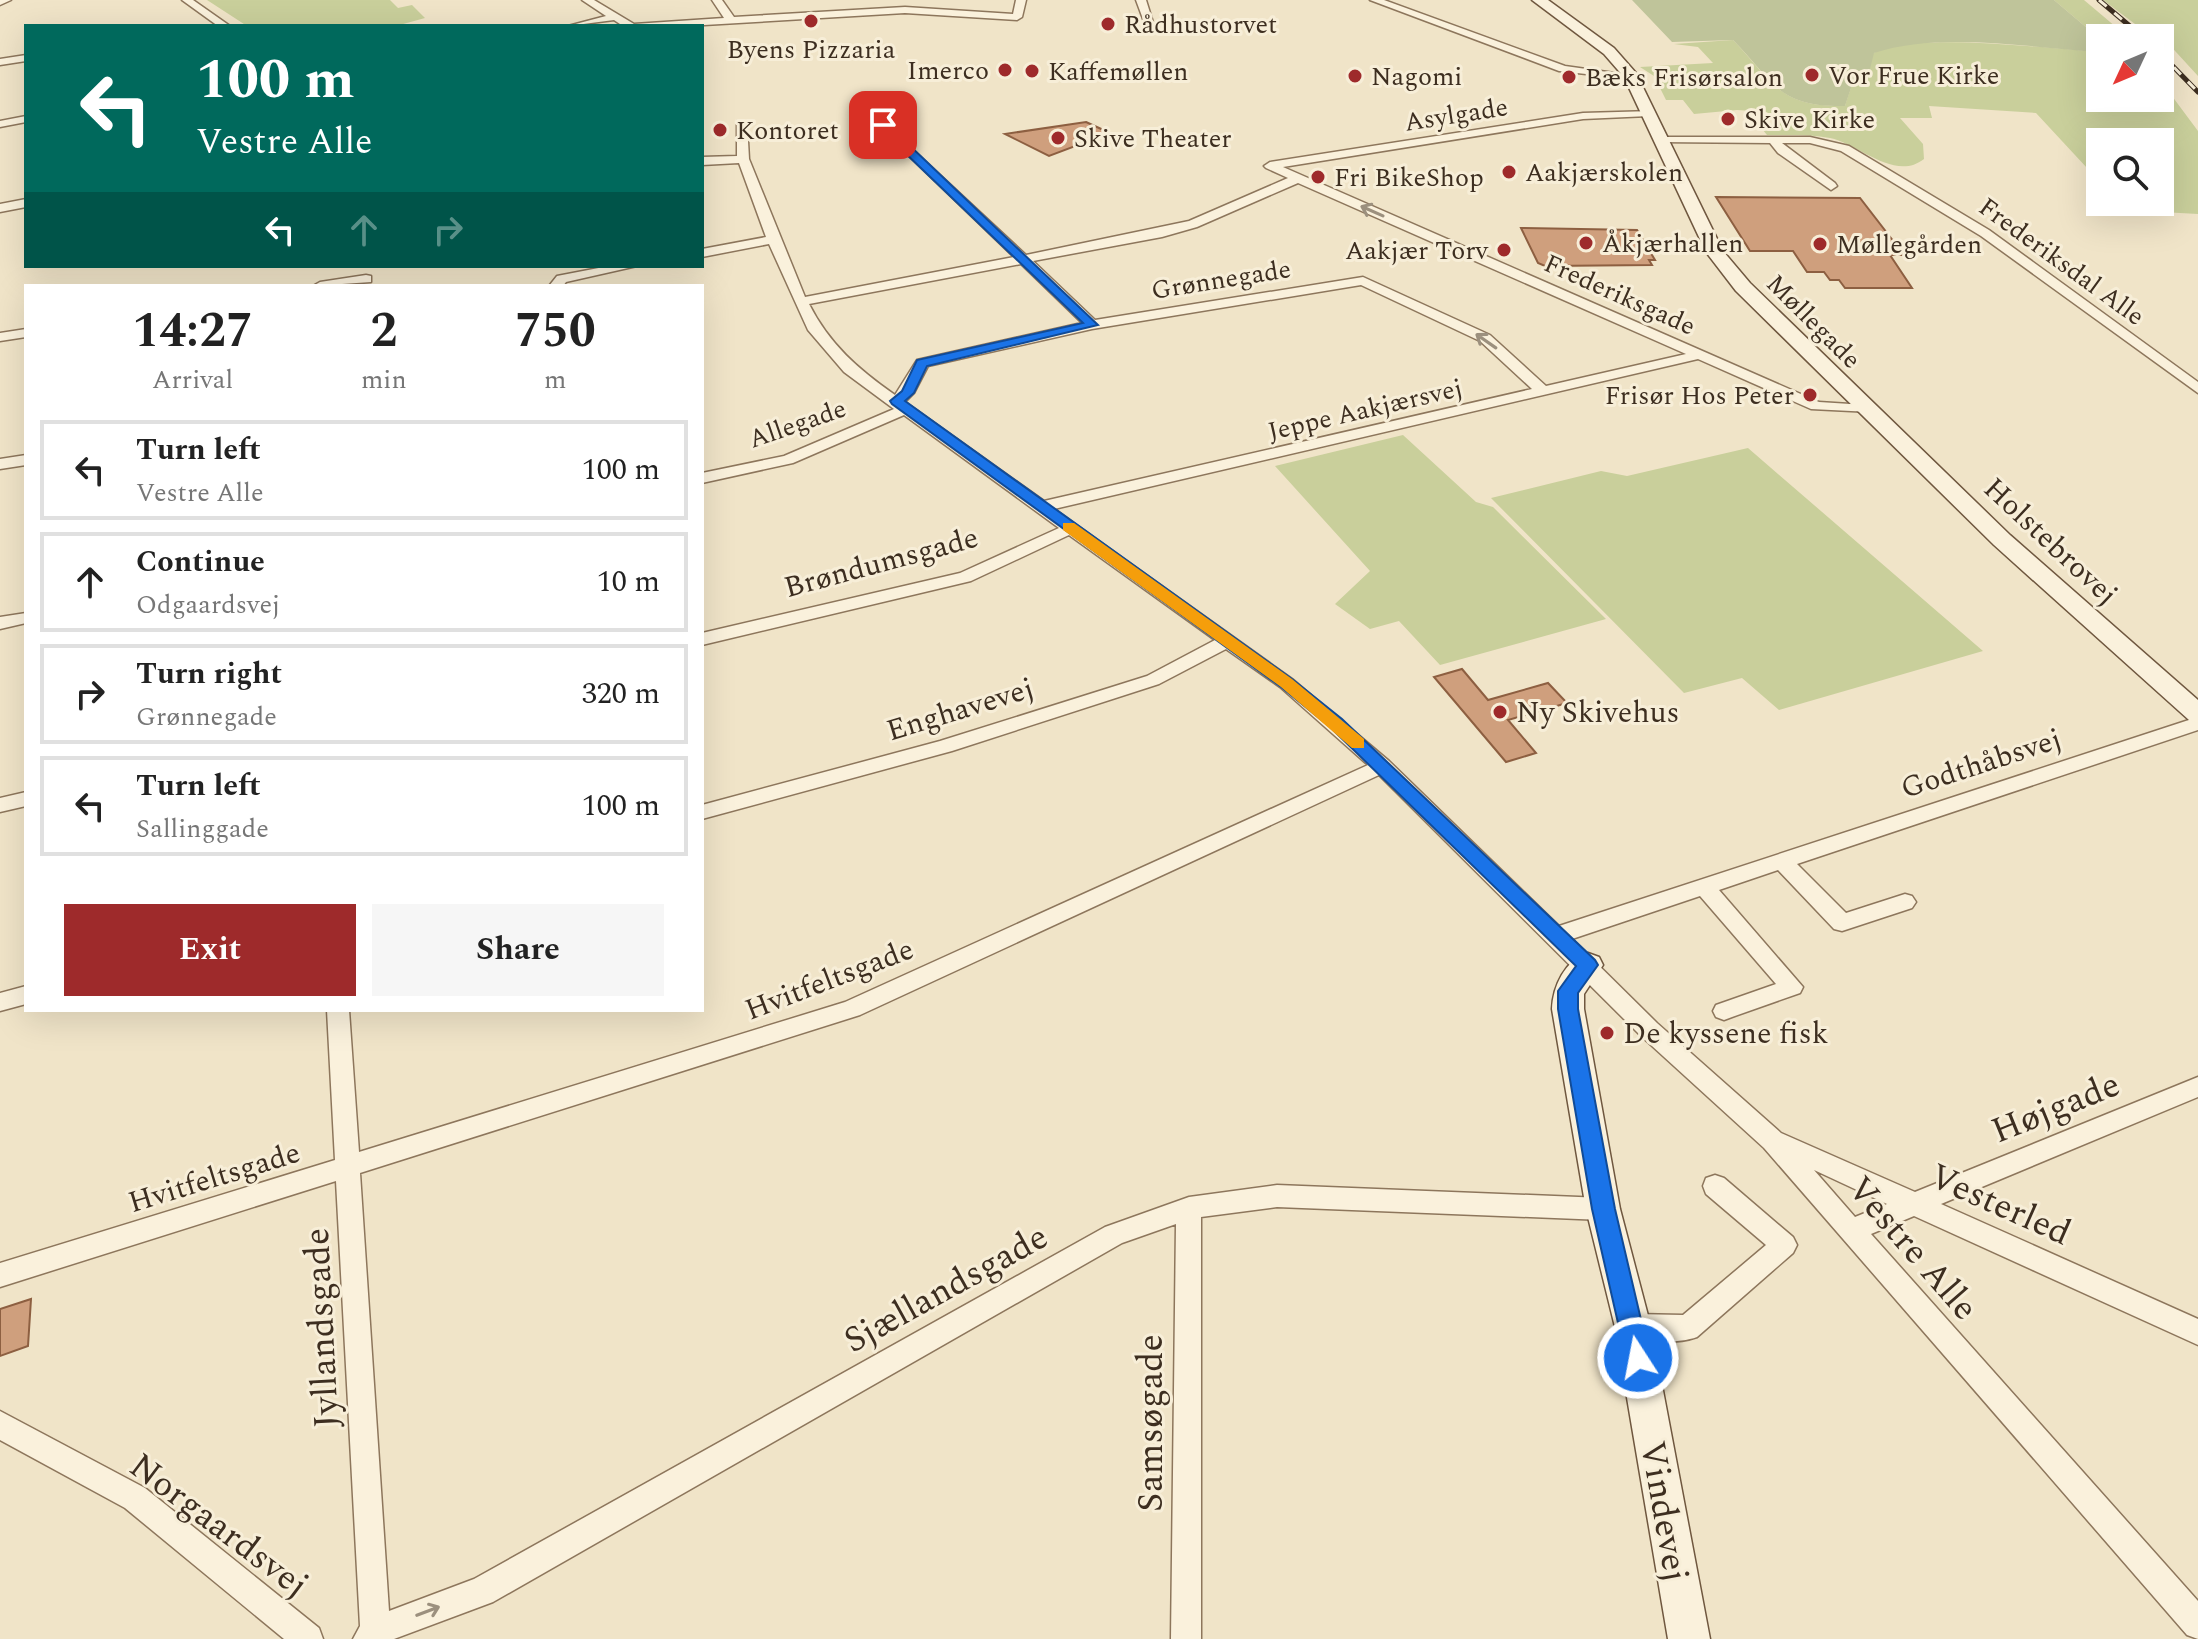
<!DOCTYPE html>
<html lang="en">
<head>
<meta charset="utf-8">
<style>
	body { margin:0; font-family:Spectral,serif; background:#f6f6f6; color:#222; height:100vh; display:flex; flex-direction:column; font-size:30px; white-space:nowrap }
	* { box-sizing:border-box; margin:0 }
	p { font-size:26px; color:#767676 }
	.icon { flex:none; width:44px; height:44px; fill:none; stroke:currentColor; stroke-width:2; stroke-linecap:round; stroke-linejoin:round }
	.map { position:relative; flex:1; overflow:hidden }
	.panel { position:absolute; left:24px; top:284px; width:680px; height:728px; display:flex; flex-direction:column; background:#fff; border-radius:0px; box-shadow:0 8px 32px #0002 }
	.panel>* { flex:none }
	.hud { position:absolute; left:24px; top:24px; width:680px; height:244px; border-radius:0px; box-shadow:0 8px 32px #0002; background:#00695c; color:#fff; overflow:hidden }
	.needle { width:52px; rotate:226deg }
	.tools { position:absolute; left:2086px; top:24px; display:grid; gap:16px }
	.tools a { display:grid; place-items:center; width:88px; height:88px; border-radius:0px; background:#fff; box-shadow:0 8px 32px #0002; font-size:40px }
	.pin { position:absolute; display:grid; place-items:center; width:68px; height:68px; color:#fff; margin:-34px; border-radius:16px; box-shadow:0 4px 12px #0006 }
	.me { position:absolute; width:88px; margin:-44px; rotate:349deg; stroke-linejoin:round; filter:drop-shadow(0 0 6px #0008) }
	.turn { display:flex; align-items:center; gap:28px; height:168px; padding:0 40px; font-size:36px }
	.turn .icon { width:104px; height:104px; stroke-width:2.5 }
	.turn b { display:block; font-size:56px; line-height:68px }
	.lanes { display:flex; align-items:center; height:76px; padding:0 40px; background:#0003; justify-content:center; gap:40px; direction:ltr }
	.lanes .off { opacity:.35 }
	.eta { display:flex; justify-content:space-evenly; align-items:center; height:136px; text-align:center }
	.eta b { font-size:48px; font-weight:700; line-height:56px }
	.button { display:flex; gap:16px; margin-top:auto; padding:16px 40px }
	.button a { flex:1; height:92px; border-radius:0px; background:#9e2a2b; color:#fff; font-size:32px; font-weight:700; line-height:92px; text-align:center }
	.button a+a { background:#f6f6f6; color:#222 }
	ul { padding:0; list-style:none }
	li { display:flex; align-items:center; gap:24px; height:100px; margin:0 16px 12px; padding:0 24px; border:4px solid #e0e0e0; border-radius:0px }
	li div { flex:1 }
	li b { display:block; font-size:30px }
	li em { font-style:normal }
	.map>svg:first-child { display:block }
</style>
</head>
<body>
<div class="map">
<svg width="2198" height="1639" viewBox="0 0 2198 1639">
	<rect width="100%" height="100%" fill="#f0e4c8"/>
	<path fill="#c9cf9b" d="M207,0H390L398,8L412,5L425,18L396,26H247Z
		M2054,0H2084L2129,38L2100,39Z
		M2103,0H2198V76L2165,40L2151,36Z
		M1733,40C1775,84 1779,107 1845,106C1851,88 1857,64 1874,53C1909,31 2054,49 2100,52V98H2160V80L2198,131V214L2126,210L2118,202H2160V142H2100V182L2036,113L1929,106L1932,118H1900L1923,144L1924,159C1895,182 1859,144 1830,138C1810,134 1788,135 1767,135L1758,124H1777L1767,112L1737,110L1694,114L1683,100H1666L1654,76L1640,67L1713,63L1698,47L1674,44Z
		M1403,435L1476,502L1493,507L1606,619L1440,665L1399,621L1370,629L1335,604L1370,571L1275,466Z
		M1748,448L1983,651L1779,710L1742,678L1684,693L1491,498L1601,471L1627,476Z"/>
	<path fill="#bfc49a" d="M1632,0H2054L2100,39V52C2031,48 1940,31 1874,53L1870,69L1855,76L1845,106C1778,107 1776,84 1733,40L1672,42Z"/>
	<path fill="#cf9f7d" stroke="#8d5f41" stroke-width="2" d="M1086,122L1110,133L1049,156L1005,134Z
		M1716,197L1860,198L1904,255H1890L1912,288H1845L1839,280H1830L1824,272H1807L1793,251H1750Z
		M1521,228L1637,230L1655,260H1649L1652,265L1545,266L1538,263Z
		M1462,669L1488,700L1548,683L1567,703L1508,720L1536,753L1506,762L1434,677Z
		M31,1299L28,1346L0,1356V1309Z"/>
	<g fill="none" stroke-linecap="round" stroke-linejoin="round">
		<defs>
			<path id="street" d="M0,0H11L0,5Z
				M182,0H193L230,26H218Z
				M582,0H594L634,24L724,18L712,0H722L734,17L905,7L1013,14L1016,0H1026L1022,17L1017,20L905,13L687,26H623L614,20L568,26L606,16Z
				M1136,0H1146L1155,29L1146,27Z
				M1370,0H1384L1565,66L1636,76L1631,79L1559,71Z
				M26,55V61L0,65V59Z
				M1653,111L1655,113L1649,116L1583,119L1283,167L1819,402L1866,405L1873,409L1871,412L1811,409L1698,359L1054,509L1292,679L1389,761L1559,926L2198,717V730L1797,864L1846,913L1905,894L1912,896L1916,902L1912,908L1842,931L1834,929L1778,870L1719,890L1803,987L1800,993L1732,1017L1724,1020L1716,1017L1713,1011L1716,1005L1776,984L1700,896L1572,939L1657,1023L1781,1133L1915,1192L2198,1077V1097L1941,1204L2198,1319V1345L1914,1216L1871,1234L2198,1601V1639L2187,1635L1764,1148L1641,1036L1379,775L860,1015L360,1173L389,1611L474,1579L1105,1227L1189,1197L1277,1185L1603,1198L1612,1201L1615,1209L1612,1217L1603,1220L1277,1207L1201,1217V1639H1171L1176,1224L1122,1243L493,1602L394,1639H353L360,1626L336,1181L0,1287V1263L335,1160L327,1010H349L359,1152L845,1002L1368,765L1280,687L1226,649L1159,684L952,751L702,819V805L940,741L1147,676L1215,640L1069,535L971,581L702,645V633L960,573L1059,528L904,415L793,463L702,483V473L784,456L894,409L844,372L808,330L769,244L702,257V249L766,237L739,163L702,165V157L737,156V121L747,123L749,159L805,297L1014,257L879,127V123L883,122L1026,255L1189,221L1288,178L1266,168L1264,166L1270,162L1583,113ZM1298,183L1686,354L1546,386L1490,335L1363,277L1095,320L1033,261L1162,237L1197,227ZM1021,264L1082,323L917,360L895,395C859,370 829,344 809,304ZM1361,285L1480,341L1532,389L1044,501L905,402L914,393L928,366L1092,329ZM1814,1170L1887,1204L1855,1217Z
				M26,116V122L0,127V121Z
				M1664,137H1810L1849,146L1989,230L2198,382V393L1981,236L1841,151L1810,143H1782L1835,183L1837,186L1831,190L1778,153L1770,143L1660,142L1658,140Z
				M26,199V207L0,212V204Z
				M609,266H637L566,282L563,286H549L557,276Z
				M366,275L371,276V282L313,286L320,282Z
				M26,329V337L0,341V333Z
				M26,455V465L0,469V459Z
				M26,613V623L0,629V617Z
				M26,792V806L0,812V798Z
				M26,986V1004L0,1011V993Z
				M1715,1175L1724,1178L1793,1237L1797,1245L1793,1253L1697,1337C1678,1344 1643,1343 1624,1336L1620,1327L1624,1318L1633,1314L1683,1315L1766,1245L1706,1194L1703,1186L1706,1178Z
				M0,1411L145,1488L319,1628L323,1639H284L125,1508L0,1440Z"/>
			<path id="secondary" d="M1532,0H1548L1614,48L1636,73L1723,251L1750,283L2010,535L2198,700V723L2189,720L1994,545L1736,291L1706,252L1624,77L1604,54Z
				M1588,953L1599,957L1603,965L1584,994V1009L1620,1209L1651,1327L1710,1639H1668L1615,1327L1586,1209L1552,1009C1553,986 1565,960 1588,953Z"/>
		</defs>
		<use href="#street" stroke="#8d765c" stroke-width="3"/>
		<use href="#secondary" stroke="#6f573f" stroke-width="3"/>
		<use href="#street" fill="#faf1dc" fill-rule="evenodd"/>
		<use href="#secondary" fill="#faf1dc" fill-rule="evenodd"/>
		<defs>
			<path id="rail" d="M2099,0L2144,38
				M2160,53L2198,92"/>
		</defs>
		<use href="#rail" stroke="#3d2e20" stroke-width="5"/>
		<use href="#rail" stroke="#f7eed8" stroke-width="3" stroke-dasharray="10" stroke-linecap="butt"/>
	</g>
	<defs><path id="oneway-shaft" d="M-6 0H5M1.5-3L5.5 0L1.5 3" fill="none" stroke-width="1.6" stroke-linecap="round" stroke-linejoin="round" transform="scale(2)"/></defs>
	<g stroke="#9c907e">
		<use href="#oneway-shaft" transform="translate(1372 211) rotate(-156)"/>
		<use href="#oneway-shaft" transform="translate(1486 341) rotate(-145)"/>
		<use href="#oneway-shaft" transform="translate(428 1611) rotate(-21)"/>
	</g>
	<path fill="#1a73e8" stroke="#114b97" stroke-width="2" d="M879,123H886L1098,325L927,366L914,393L905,401L1292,679L1342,719L1595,960L1598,965L1578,993V1009L1615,1209L1650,1358L1647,1367L1638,1370L1630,1367L1626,1358L1592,1209L1558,1009V991L1576,966L1330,727L1281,687L892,404L890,401L902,391L917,360L1083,323L879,128Z"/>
	<path fill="#f59e0b" d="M1063,523H1074L1292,679L1364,739V748H1352L1281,687L1063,530Z"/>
	<g fill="#9e2a2b" stroke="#f7eed8" stroke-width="3">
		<circle cx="811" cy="21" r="8"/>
		<circle cx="1108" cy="24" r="8"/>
		<circle cx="1005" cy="70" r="8"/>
		<circle cx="1032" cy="71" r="8"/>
		<circle cx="1812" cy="75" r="8"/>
		<circle cx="1355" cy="76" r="8"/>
		<circle cx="1569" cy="77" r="8"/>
		<circle cx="1728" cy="119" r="8"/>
		<circle cx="720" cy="130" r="8"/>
		<circle cx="1058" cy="138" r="8"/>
		<circle cx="1509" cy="172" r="8"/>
		<circle cx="1318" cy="177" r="8"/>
		<circle cx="1586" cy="243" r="8"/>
		<circle cx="1820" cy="244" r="8"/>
		<circle cx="1504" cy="250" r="8"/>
		<circle cx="1810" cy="395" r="8"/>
		<circle cx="1500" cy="712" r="8"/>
		<circle cx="1607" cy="1033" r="8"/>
	</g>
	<g text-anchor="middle" stroke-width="6" stroke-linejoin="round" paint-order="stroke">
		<g font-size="26" fill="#3d2e20" stroke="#f7eed8" text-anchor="start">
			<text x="1124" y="33">Rådhustorvet</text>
			<text x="811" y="58" text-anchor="middle">Byens Pizzaria</text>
			<text x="989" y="79" text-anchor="end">Imerco</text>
			<text x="1048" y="80">Kaffemøllen</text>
			<text x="1828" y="84">Vor Frue Kirke</text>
			<text x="1371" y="85">Nagomi</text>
			<text x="1585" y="86">Bæks Frisørsalon</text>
			<text x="1744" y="128">Skive Kirke</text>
			<text x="736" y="139">Kontoret</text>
			<text x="1074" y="147">Skive Theater</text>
			<text x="1525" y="181">Aakjærskolen</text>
			<text x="1334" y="186">Fri BikeShop</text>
			<text x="1602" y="252">Åkjærhallen</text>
			<text x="1836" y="253">Møllegården</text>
			<text x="1488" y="259" text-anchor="end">Aakjær Torv</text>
			<text x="1794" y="404" text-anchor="end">Frisør Hos Peter</text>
		</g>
		<g font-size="26" fill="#3d2e20" stroke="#f7eed8">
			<text transform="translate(1456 114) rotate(-9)" y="9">Asylgade</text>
			<text transform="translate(2062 261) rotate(36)" y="9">Frederiksdal Alle</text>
			<text transform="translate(1221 279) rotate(-9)" y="9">Grønnegade</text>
			<text transform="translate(1620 294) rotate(24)" y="9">Frederiksgade</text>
			<text transform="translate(1814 321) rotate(45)" y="9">Møllegade</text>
			<text transform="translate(1365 409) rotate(-13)" y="9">Jeppe Aakjærsvej</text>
			<text transform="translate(797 423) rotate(-19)" y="9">Allegade</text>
		</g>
		<g font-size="30" fill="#3d2e20" stroke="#f7eed8">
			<text transform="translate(2051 541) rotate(43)" y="10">Holstebrovej</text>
			<text transform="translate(881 562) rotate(-15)" y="10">Brøndumsgade</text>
			<text transform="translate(960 709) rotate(-17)" y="10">Enghavevej</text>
			<text transform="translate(1981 763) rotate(-18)" y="10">Godthåbsvej</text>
			<text transform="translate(829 979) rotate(-21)" y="10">Hvitfeltsgade</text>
			<text transform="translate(214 1177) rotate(-17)" y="10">Hvitfeltsgade</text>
		</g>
		<g font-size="30" fill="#3d2e20" stroke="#f7eed8" text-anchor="start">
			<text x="1516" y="722">Ny Skivehus</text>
			<text x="1623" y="1043">De kyssene fisk</text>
		</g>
		<g font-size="36" fill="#3d2e20" stroke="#f7eed8">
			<text transform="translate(2055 1106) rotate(-22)" y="13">Højgade</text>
			<text transform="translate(2001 1203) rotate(24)" y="13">Vesterled</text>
			<text transform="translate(1914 1247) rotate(49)" y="13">Vestre Alle</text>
			<text transform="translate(945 1287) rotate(-29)" y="13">Sjællandsgade</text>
			<text transform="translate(320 1328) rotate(-93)" y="13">Jyllandsgade</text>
			<text transform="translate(1149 1423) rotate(-90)" y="13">Samsøgade</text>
			<text transform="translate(1666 1511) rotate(80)" y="13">Vindevej</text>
			<text transform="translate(220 1524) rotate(37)" y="13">Norgaardsvej</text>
		</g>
	</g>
</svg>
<div class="tools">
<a><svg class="needle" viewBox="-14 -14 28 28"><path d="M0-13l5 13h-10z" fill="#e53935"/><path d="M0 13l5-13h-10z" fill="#767676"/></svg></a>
<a><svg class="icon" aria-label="search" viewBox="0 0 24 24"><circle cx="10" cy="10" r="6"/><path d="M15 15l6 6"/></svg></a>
</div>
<div class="pin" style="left:883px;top:125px;background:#d93025"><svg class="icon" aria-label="arrive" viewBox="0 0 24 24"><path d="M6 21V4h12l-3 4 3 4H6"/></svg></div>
<svg class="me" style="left:1638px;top:1358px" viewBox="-20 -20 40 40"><circle r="17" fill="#1a73e8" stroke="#fff" stroke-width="3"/><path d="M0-11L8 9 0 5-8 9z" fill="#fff"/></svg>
<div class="hud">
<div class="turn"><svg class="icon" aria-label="left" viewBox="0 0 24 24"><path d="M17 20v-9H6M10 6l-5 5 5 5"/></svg><div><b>100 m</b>Vestre Alle</div></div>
<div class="lanes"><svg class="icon" aria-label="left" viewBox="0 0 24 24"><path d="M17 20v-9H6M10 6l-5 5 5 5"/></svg><svg class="icon off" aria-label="ahead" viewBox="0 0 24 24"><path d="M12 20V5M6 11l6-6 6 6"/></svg><svg class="icon off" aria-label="right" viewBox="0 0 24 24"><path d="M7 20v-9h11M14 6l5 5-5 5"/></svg></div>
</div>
<section class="panel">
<div class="eta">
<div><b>14:27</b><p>Arrival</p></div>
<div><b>2</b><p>min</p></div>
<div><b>750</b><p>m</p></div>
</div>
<ul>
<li><svg class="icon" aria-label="left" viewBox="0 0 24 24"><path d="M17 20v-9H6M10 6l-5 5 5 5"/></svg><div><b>Turn left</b><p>Vestre Alle</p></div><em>100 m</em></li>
<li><svg class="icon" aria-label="ahead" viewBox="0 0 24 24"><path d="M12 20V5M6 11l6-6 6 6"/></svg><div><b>Continue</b><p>Odgaardsvej</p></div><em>10 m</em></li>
<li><svg class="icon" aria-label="right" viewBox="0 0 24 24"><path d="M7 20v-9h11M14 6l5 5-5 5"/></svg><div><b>Turn right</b><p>Grønnegade</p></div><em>320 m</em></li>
<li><svg class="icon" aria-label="left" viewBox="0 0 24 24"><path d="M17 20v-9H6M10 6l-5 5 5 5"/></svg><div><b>Turn left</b><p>Sallinggade</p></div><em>100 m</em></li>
</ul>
<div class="button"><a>Exit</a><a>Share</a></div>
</section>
</div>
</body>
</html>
